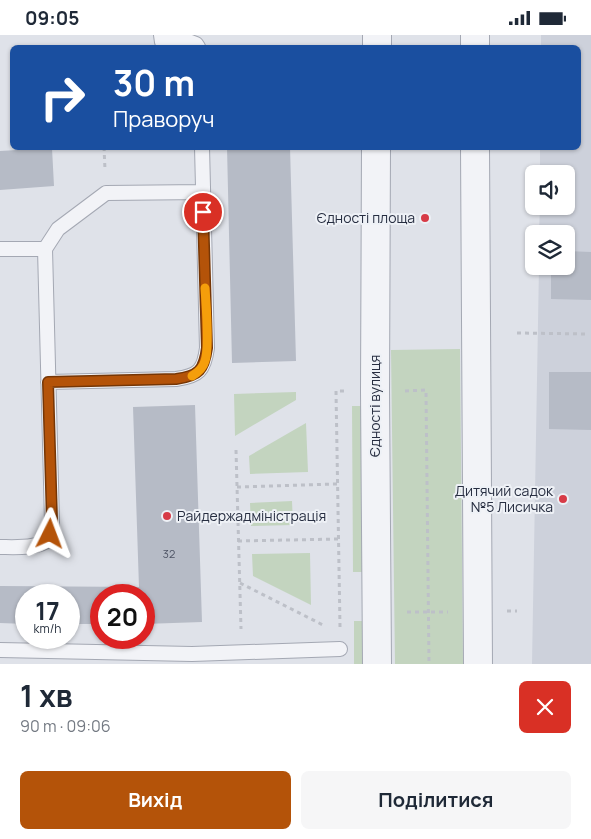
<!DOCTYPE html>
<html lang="uk">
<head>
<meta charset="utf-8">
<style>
	body { margin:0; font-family:Manrope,sans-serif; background:#f6f6f7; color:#1f2937; height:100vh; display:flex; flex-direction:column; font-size:19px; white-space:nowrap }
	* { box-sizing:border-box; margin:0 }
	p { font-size:16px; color:#747a83 }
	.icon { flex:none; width:28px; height:28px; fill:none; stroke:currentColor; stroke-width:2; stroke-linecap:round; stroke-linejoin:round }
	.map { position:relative; height:629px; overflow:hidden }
	.panel { display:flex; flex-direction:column; background:#fff; flex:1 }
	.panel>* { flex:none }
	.banner { position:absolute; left:10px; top:10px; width:571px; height:105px; border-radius:8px; box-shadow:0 1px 4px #0004; background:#1a4fa0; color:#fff; overflow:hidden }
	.tools { position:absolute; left:525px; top:130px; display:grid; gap:10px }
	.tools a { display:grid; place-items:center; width:50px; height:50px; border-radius:8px; background:#fff; box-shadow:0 1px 4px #0004; font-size:25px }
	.speed { position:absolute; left:15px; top:549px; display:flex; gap:10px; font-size:25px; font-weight:700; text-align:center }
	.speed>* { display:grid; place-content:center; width:65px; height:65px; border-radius:50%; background:#fff; box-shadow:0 1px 4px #0004; line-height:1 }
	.speed small { font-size:12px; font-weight:400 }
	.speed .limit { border:8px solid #d22; background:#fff; color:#111 }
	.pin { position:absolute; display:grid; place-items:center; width:42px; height:42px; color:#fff; margin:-21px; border:2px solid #fff; border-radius:50%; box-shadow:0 1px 5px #0007 }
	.me { position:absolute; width:55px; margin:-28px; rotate:3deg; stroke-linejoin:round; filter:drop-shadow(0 0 4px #0008) }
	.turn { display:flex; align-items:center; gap:18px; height:105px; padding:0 20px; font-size:22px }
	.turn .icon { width:65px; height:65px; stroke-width:2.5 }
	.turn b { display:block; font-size:35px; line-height:42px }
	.round { display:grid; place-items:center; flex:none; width:52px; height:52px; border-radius:8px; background:#f6f6f7 }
	.headline { display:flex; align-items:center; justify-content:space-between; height:85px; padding:0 20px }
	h1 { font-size:30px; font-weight:700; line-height:38px }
	.action { display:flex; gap:10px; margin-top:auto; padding:10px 20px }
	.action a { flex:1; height:58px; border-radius:8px; background:#b45309; color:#fff; font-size:20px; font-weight:700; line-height:58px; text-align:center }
	.action a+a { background:#f6f6f7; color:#1f2937 }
	.status { display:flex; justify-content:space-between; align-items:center; height:35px; padding:0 25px; background:#fff; direction:ltr }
	.status svg { height:14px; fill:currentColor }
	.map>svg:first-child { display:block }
</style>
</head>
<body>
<div class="status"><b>09:05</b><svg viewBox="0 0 49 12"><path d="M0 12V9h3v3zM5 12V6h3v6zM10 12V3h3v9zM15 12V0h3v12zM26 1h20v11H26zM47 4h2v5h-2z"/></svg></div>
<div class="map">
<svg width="591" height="629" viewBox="0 0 591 629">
	<rect width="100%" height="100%" fill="#dfe2e9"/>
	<path fill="#cdd1db" d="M541,0H591V629H532L539,231H566V199H539L540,171H566V139H540V113L579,112V12H541Z"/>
	<path fill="#c3d4bf" d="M460,314L463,629H395L391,315Z
		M296,357V365L235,401L234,359Z
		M352,371H365L367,537H353Z
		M306,388L308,437L250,439L249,421Z
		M292,466L293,490L251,491L250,468Z
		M310,518L311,570L253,541L252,519Z
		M354,586H367L368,629H354Z"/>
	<path fill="#b6bbc6" d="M227,112H290L296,326L232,328Z
		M52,113L54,151L0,155V116Z
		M566,216L591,217V265L551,264V231H566Z
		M549,337H591V395L549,394Z
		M195,370L202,587L144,589V560H101V589H69V560H26V589L0,588V551L139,552L133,372Z"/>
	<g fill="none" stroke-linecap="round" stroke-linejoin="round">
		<defs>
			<path id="service" d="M161,0L162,7L188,6L196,9L198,12
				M0,214H45L52,487C51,493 51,500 47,505C38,514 12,512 0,512
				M45,214L58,194L106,158L203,157
				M48,347L176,344C199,341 204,335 207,313L202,112
				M0,615L192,619L340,614"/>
			<path id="minor" d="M475,0V12
				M377,12V0
				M376,112L375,356L377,629
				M475,112L478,629"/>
		</defs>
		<use href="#service" stroke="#a4a8b3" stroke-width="16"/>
		<use href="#minor" stroke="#a4a8b3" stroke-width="30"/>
		<path stroke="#bdc0c8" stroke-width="3" stroke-dasharray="4 4" stroke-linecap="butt" d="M104,112L105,135
			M517,298L589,299
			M405,356L426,355L429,629
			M236,415L241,594
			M237,452L337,449
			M238,506L338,504
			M240,548L323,590
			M507,576H517
			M407,577H448
			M340,592L336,356H344"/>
		<use href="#service" stroke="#f2f3f7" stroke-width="14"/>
		<use href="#minor" stroke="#f2f3f7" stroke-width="28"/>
	</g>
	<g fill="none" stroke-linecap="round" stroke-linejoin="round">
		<defs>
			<path id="route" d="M50,499L52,486L48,347L176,344C199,341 204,335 207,313L203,177"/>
		</defs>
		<use href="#route" stroke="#753606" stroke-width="12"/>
		<use href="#route" stroke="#b45309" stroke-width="9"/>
		<path stroke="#f59e0b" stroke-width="9" d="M192,341C199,337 203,333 205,326C210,312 206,270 205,253"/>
	</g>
	<g fill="#d73b47" stroke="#eef1f6" stroke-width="2">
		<circle cx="425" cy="183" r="5"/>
		<circle cx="563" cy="464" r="5"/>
		<circle cx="167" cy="481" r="5"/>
	</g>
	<g text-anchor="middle" stroke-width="4" stroke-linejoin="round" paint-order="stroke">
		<g font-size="11" fill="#4b5162">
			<text x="169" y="523">32</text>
		</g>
		<g font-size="14" fill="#272e41" stroke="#eef1f6" text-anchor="end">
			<text x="415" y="188">Єдності площа</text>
			<text x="553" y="461">Дитячий садок<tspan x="553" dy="16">№5 Лисичка</tspan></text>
			<text x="177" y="486" text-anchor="start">Райдержадміністрація</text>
		</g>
		<g font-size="14" fill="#272e41" stroke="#eef1f6">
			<text transform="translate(375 371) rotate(-90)" y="5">Єдності вулиця</text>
		</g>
	</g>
</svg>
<div class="tools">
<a><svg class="icon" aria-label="sound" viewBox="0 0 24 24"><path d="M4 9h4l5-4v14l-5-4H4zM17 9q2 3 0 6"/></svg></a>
<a><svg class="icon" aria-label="layers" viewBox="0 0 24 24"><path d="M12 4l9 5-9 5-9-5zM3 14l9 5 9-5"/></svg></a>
</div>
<div class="speed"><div>17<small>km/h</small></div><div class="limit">20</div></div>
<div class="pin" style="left:203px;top:177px;background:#d93025"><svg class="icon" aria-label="arrive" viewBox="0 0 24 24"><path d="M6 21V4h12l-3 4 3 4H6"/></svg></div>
<svg class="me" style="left:50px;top:499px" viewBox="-20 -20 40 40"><path d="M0-17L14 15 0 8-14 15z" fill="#b45309" stroke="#fff" stroke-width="4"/></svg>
<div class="banner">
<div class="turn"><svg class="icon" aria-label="right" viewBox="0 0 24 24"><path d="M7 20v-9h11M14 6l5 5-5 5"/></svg><div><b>30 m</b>Праворуч</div></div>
</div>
</div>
<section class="panel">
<div class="headline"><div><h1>1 хв</h1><p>90 m · 09:06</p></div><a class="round" style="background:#d93025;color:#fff"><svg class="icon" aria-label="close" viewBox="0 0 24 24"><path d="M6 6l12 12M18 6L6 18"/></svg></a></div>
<div class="action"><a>Вихід</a><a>Поділитися</a></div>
</section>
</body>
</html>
